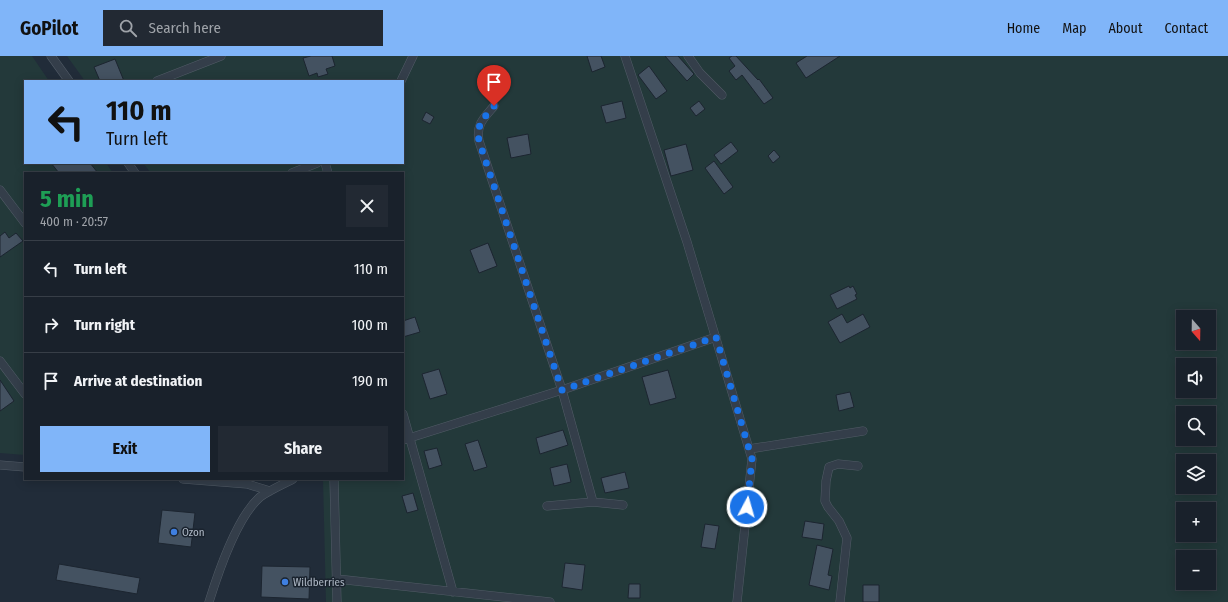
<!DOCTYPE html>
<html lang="en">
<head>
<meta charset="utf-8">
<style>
	body { margin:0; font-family:"Fira Sans Condensed",sans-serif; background:#222933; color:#f1f3f6; height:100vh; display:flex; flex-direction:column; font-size:15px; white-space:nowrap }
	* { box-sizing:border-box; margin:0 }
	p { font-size:13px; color:#9fa3a9 }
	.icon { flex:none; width:22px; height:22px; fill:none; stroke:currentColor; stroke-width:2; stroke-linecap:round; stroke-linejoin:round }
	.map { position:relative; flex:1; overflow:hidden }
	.details { position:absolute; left:24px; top:116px; width:380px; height:308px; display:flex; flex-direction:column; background:#19212b; border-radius:0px; box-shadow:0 2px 10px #0003,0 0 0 1px #373e47 }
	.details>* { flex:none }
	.banner { position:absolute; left:24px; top:24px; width:380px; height:84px; border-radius:0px; box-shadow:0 2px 10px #0003,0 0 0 1px #373e47; background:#80b5f9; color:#111; overflow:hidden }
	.needle { width:26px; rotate:160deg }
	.buttons { position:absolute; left:1176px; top:254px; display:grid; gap:8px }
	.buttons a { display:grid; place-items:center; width:40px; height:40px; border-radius:0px; background:#19212b; box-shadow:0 2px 10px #0003,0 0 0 1px #373e47; font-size:20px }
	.pin { position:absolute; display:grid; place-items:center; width:34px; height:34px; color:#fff; margin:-41px -17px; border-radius:50% 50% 50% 0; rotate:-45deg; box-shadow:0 0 4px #0007 }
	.pin .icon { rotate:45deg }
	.me { position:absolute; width:44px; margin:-22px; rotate:6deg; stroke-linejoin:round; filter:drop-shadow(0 0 3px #0008) }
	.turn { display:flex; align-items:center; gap:14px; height:84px; padding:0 16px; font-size:18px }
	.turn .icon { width:52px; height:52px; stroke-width:2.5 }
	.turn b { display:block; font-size:28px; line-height:34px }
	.round { display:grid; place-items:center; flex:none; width:42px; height:42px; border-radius:0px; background:#222933 }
	.summary { display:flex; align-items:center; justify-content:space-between; height:68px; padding:0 16px }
	h1 { font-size:24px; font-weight:700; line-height:30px; color:#1e9e55 }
	.action { display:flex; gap:8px; margin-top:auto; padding:8px 16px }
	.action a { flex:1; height:46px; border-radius:0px; background:#80b5f9; color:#111; font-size:16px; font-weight:700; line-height:46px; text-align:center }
	.action a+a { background:#222933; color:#f1f3f6 }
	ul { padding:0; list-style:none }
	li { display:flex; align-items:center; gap:12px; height:56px; padding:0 16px; border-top:1px solid #373e47 }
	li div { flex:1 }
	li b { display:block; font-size:15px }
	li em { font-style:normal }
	header { display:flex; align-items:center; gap:24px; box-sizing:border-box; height:56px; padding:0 20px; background:#80b5f9; color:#111 }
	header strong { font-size:19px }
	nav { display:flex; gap:22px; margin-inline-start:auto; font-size:14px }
	.search { width:280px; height:36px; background:#222933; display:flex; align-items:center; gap:10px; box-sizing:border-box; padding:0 14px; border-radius:0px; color:#9fa3a9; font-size:15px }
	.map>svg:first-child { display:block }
</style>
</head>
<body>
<header>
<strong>GoPilot</strong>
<div class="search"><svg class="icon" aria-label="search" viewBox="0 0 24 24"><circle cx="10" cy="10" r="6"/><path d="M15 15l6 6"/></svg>Search here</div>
<nav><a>Home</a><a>Map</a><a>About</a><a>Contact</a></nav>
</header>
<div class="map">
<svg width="1228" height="546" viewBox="0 0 1228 546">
	<rect width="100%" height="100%" fill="#212c39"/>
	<path fill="#23393a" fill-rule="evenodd" d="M0,0H32L49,25H25V107H106L113,117H25V399L0,397Z
		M67,0H1228V546H326L323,423H403V117H151L143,107H403V25H85ZM1183,261H1209V287H1183ZM1183,309H1209V335H1183ZM1183,357H1209V383H1183ZM1183,405H1209V431H1183ZM1183,453H1209V479H1183ZM1183,501H1209V527H1183Z"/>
	<path fill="#445261" stroke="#1c2530" d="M311,0H332L335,10L326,13L328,18L318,21L317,17L309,20L303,2Z
		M587,0H601L605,11L592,16Z
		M665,0H678L694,18L687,25Z
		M732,0H736L758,24L759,23L773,42L764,48L742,19L736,24L729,15L735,10L729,2Z
		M807,0H840L806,22L796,7Z
		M115,3L124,25H100L94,11Z
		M649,10L667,35L656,43L638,19Z
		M622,45L626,62L606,67L601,50Z
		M699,45L705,53L696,60L690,52Z
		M426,56L434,61L430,68L422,64Z
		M528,78L531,98L511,102L507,82Z
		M731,86L738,95L721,108L714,99Z
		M686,88L693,114L671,120L664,94Z
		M774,94L780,101L773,107L768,100Z
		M714,105L733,131L724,138L705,112Z
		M51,107H90L98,117H59Z
		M5,176L9,182L16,177L23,185L0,201V180Z
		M488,187L497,210L479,217L470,194Z
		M849,230L850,232L853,230L857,238L855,239L857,243L837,253L830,239Z
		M842,258L847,267L863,258L870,271L840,287L828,266Z
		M415,261L420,276L403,281V265Z
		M439,313L447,338L430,343L422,318Z
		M668,314L676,342L650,349L642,321Z
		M0,324L14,345L0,355Z
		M850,336L854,351L839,355L836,339Z
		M563,374L568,389L540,398L536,382Z
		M478,384L487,411L474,415L465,388Z
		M437,392L442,409L429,413L424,395Z
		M567,408L571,426L554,430L550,412Z
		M625,416L629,432L605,437L601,422Z
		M413,437L418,454L407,457L402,440Z
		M162,454L195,457L191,491L158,487Z
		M805,465L824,468L822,484L802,481Z
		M705,468L719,470L715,493L701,491Z
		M817,489L833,493L828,519L832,520L829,534L809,529Z
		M565,507L585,509L582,534L562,531Z
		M59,508L140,522L137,538L56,524Z
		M262,510L310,511L309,543L261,541Z
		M629,528H640V542H628Z
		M863,529H879V546H863Z"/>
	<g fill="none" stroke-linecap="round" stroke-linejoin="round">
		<defs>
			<path id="street" d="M51,0L69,25
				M625,0L687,186L752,403L737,546
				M688,0L700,17L722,39
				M157,25L221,0
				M401,25L413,0
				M494,50C484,62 476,68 479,85L562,334L593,446
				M128,107L135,117
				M325,107L328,117
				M292,117L317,107
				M0,134L25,167
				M0,305L25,338
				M403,358L453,536
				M403,384L562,334L716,281
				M749,393L863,375
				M0,409L25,411
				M183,423L247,428L270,435
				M334,423L337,546
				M547,450L593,446L623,449
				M337,523L550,546
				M209,546C218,517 237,461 260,441C270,434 282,429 293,423
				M840,546L847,482L839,465L828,451L825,445L826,425L829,411L838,408L858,410"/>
		</defs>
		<use href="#street" stroke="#525c67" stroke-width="9"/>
		<use href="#street" stroke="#343e4a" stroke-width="8"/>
	</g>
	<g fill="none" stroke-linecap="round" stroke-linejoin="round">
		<path stroke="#1a73e8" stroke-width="7" stroke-dasharray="0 12.6" d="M494,50C484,62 476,68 479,85L562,334L716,281L752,403L747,451"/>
	</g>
	<g fill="#3f7fe0" stroke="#1a232e" stroke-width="1.5">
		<circle cx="174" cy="476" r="4"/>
		<circle cx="285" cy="526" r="4"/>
	</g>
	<g text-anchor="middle" stroke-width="3" stroke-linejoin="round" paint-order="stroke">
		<g font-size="11" fill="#afb9c6" stroke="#1a232e" text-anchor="start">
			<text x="182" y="480">Ozon</text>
			<text x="293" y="530">Wildberries</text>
		</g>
	</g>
</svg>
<div class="buttons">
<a><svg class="needle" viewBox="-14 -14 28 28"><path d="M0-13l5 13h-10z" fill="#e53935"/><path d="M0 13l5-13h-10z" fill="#9fa3a9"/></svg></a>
<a><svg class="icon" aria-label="sound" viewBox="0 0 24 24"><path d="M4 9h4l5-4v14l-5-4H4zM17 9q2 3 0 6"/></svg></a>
<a><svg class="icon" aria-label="search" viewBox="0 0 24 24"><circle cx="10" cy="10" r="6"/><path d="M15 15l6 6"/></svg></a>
<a><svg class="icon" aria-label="layers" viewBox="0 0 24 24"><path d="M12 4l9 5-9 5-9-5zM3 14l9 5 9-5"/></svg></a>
<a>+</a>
<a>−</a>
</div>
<div class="pin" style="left:494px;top:50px;background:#d93025"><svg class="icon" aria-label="arrive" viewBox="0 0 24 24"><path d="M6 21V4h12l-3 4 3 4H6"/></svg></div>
<svg class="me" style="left:747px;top:451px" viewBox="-20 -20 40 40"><circle r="17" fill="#1a73e8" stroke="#fff" stroke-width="3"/><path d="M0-11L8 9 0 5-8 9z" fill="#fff"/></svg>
<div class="banner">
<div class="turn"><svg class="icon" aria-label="left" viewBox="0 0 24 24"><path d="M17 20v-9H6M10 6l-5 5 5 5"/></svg><div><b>110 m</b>Turn left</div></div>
</div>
<section class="details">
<div class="summary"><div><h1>5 min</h1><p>400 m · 20:57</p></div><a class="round"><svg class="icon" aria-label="close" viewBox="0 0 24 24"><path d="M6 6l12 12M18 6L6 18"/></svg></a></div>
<ul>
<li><svg class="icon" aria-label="left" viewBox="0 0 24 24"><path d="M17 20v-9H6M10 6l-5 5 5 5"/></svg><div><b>Turn left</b></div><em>110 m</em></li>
<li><svg class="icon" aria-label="right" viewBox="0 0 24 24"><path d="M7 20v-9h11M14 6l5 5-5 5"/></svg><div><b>Turn right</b></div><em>100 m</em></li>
<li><svg class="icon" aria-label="arrive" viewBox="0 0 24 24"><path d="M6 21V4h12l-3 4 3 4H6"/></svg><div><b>Arrive at destination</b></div><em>190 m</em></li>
</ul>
<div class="action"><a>Exit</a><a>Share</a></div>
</section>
</div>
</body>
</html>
